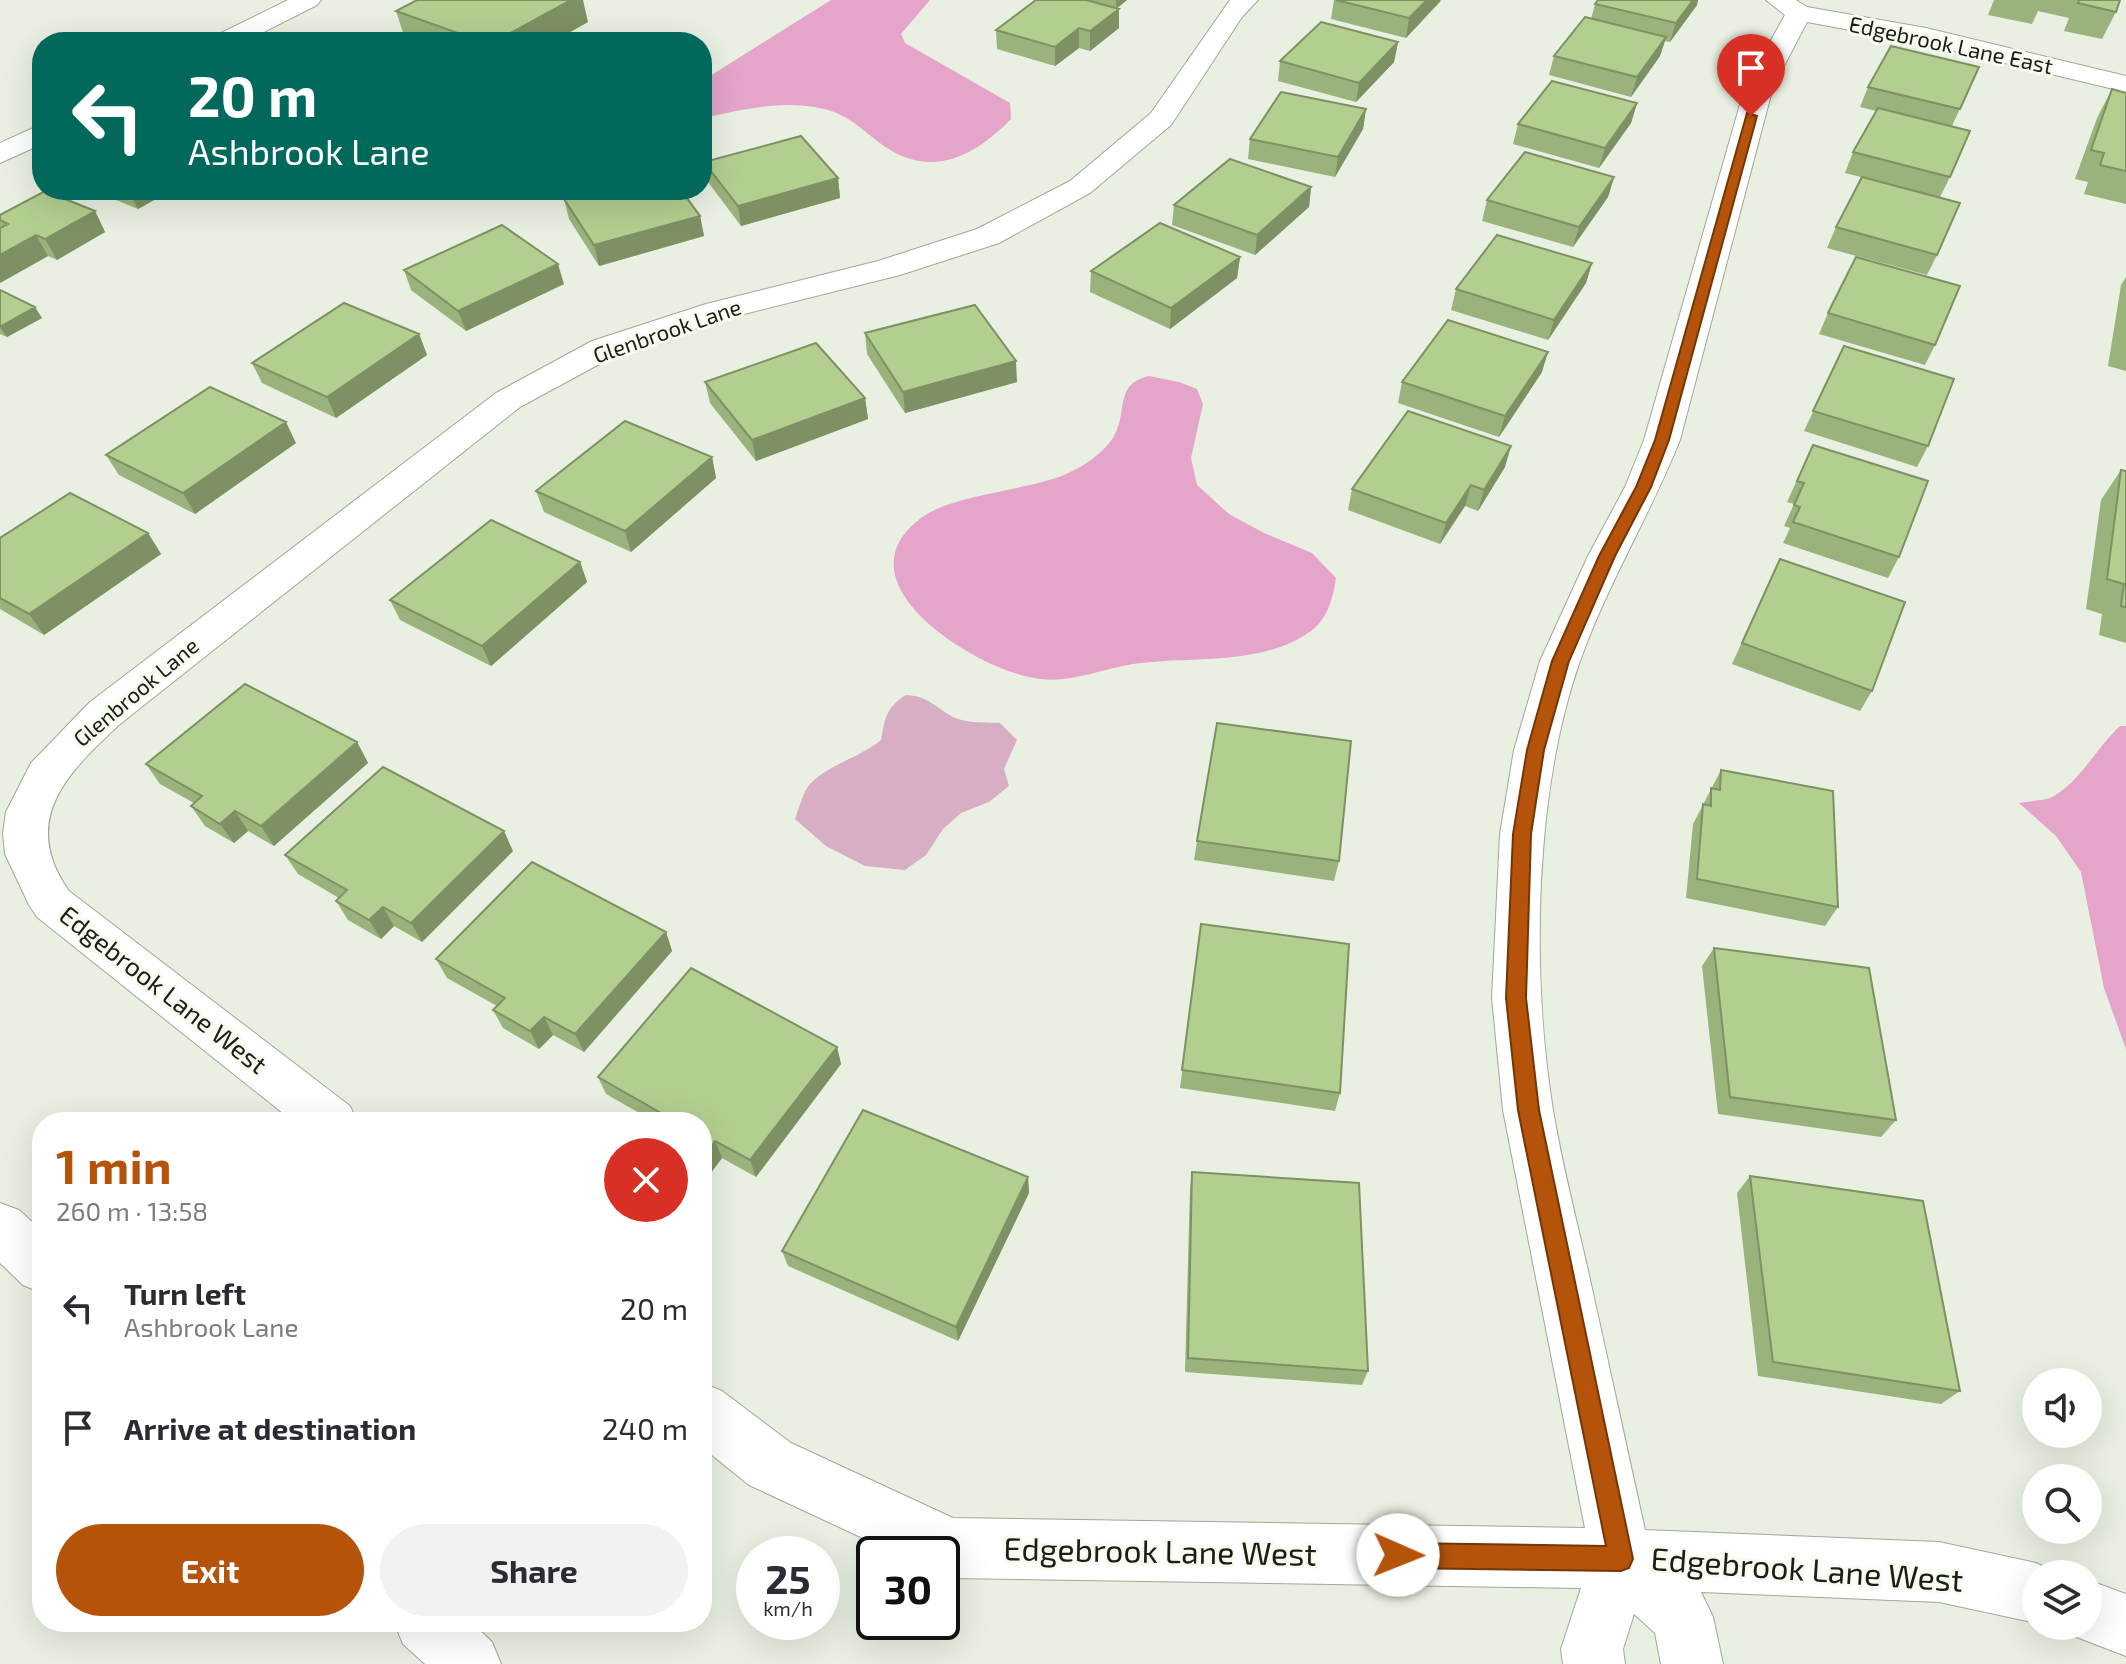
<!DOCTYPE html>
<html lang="en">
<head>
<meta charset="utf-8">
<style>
	body { margin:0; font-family:"Exo 2",sans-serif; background:#f2f2f3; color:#2b2b33; height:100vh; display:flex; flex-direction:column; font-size:30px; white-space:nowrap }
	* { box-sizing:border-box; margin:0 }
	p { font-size:26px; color:#7c7c81 }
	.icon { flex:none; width:44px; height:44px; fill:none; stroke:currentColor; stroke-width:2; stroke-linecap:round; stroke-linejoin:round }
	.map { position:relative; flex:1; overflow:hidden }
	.sheet { position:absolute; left:32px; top:1112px; width:680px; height:520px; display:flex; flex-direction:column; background:#fff; border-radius:32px; box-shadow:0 8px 32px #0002 }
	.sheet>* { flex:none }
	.top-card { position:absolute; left:32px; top:32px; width:680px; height:168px; border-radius:32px; box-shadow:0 8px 32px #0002; background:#00695c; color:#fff; overflow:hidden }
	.controls { position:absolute; left:2022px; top:1368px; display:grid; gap:16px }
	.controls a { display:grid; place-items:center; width:80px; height:80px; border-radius:50%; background:#fff; box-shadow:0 8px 32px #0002; font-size:40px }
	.speed { position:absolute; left:736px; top:1536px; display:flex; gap:16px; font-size:40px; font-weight:700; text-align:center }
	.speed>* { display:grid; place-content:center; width:104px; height:104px; border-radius:50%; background:#fff; box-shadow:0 8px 32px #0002; line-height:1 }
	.speed small { font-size:20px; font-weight:400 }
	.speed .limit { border:4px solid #111; border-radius:12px; background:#fff; color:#111 }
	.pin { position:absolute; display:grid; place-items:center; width:68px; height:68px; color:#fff; margin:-82px -34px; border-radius:50% 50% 50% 0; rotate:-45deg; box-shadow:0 0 8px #0007 }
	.pin .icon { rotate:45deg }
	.me { position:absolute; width:88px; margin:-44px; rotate:91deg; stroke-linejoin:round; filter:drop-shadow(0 0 6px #0008) }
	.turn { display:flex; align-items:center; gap:28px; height:168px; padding:0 24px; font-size:36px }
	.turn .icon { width:104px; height:104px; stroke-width:2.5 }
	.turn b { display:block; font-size:56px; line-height:68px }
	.round { display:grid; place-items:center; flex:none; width:84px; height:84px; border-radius:42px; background:#f2f2f3 }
	.summary { display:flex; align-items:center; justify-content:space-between; height:136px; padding:0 24px }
	h1 { font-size:48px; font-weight:700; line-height:60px; color:#b45309 }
	.cta { display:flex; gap:16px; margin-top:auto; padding:16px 24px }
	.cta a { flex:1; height:92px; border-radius:48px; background:#b45309; color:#fff; font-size:32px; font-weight:700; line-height:92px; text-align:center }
	.cta a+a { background:#f2f2f3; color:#2b2b33 }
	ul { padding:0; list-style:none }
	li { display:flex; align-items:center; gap:24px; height:120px; padding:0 24px }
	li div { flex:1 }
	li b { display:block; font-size:30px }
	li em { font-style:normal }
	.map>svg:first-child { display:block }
</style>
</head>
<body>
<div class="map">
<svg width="2126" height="1664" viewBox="0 0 2126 1664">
	<rect width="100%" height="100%" fill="#e9f0e1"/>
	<path fill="#d8aec5" d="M906,695C926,696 932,704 948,714C962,724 984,722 1000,723L1017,740L1004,769L1009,786L989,802L961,813L943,829L926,855L905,870L865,866L826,846L795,819C799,808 803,792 810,784C828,765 859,758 881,740C885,719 886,707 906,695Z"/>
	<path fill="#e5a4ca" d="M831,0H930L901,34L905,43L1010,103L1011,119C978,153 937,177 892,151C868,137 852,115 824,109C786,99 740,110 702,118V81Z
		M1149,376L1179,382L1197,389L1203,404L1191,458L1197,485L1229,514L1264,533L1312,553L1336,578C1333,597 1328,619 1311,631C1258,669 1183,654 1123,666C1092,672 1066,684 1034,678C974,668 835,582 921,518C953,494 1027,491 1066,474C1083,467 1102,454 1113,438C1129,412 1113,384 1149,376Z
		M2120,726H2126V1049L2104,988L2081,872L2056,836L2019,803C2028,801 2041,801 2050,798C2079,784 2097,747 2120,726Z"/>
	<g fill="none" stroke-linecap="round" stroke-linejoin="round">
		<defs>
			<path id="minor" d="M288,0H321L317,5L244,42H211L215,36Z
				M1230,0H1258L1242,17L1171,125L1090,193L999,243L900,275L728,318L616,355L520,407L120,724C67,773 19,820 69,891L350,1106L357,1122H294L37,917L29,905L5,854L3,833L6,812L31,763L90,702L496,393L592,341L706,304L878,261L977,229L1070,181L1151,113Z
				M1766,0H1796L1807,7L1926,28L2126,76V92L1926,44L1807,22L1773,87L1680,440C1650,515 1607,585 1580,661C1534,791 1531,974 1553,1110C1562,1165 1577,1221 1589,1275C1608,1360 1626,1445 1645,1530L1939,1542L2036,1563L2059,1574H2036V1623L1939,1602L1701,1592L1713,1617L1723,1664H1661L1655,1633L1634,1614L1623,1649L1625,1664H1563L1561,1649L1581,1588L951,1578L942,1574V1554H897L749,1485L702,1447V1383L722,1391L791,1443L953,1518L1585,1528L1503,1110L1492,998L1500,834L1514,750L1540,661L1588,556L1625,487L1644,440L1745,87L1785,15Z
				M42,124V144L0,163V143Z
				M0,1203L19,1210L42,1231V1293L23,1285L0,1263Z
				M2088,1580L2126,1594V1656L2066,1633L2064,1626H2088Z
				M394,1622H471L492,1642L501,1664H425L403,1644Z"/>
		</defs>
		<use href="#minor" stroke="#a1a799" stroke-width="2"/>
		<use href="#minor" fill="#fff" fill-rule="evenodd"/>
	</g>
	<path fill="#9ab27b" d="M1036,0H1127L1117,8L1119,9V28L1090,51L1079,48L1055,66L997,49L996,30Z
		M1334,0L1441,1L1406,38L1331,19Z
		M1598,0H1698L1697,5L1670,42L1665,41L1660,56L1631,97L1549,75L1554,56L1591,19L1595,4Z
		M1994,0H2120L2116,12L2102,39L2064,31L2069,18L2038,11L2032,24L1988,15Z
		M396,11L588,22L552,42H414L405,39Z
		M1398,42L1394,62L1356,102L1278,81L1280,61Z
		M1979,67L1952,126L1950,177L1940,197L1937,255L1927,275L1827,248L1836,227L1861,177L1845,173L1853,152L1876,111L1860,107L1868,87Z
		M2112,89L2126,93V204L2084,194L2088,182L2075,179L2097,118Z
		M1637,103L1631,123L1599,168L1513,144L1518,124Z
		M1366,109L1363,129L1335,177L1248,159L1250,139Z
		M704,162L838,178L840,198L741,226L708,182Z
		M1614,177L1608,197L1573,247L1482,221L1487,200Z
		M1311,187L1309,207L1255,255L1172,225L1174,205Z
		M92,190H172L138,209Z
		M564,199L700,216L704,236L599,266L569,219Z
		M95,211L105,232L57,260L48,256L0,283V215Z
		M1240,257L1237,278L1170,329L1090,292L1091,271Z
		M1592,263L1586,283L1548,340L1451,310L1456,289Z
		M404,270L564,284L466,331L411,290Z
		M2126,277V371L2108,366L2121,285Z
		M0,290L42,318L7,337L0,334Z
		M1828,313L1935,345L1925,365L1819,334Z
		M865,333L1017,382L905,413L867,354Z
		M419,334L427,355L336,418L262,383L252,363Z
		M1844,346L1928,446L1917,467L1804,431Z
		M1542,372L1499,437L1398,403L1402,382Z
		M705,382L865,398L868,419L756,461L710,403Z
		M296,443L195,514L119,475L106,455Z
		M1813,445L1899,557L1888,578L1783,543L1790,528L1784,526L1794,504L1787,502Z
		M712,457L716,478L631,552L544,512L536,491Z
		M1505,467L1478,511L1465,506L1440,544L1348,510L1352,489Z
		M2121,470L2126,471V643L2099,635L2102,614L2086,609L2101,500Z
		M148,533L161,554L44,635L0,609V538Z
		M580,562L587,582L491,666L400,620L390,600Z
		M1770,580L1872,691L1860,711L1732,664Z
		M357,742L368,763L274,846L248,831L234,843L205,826L191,806L194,803L160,784L146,764Z
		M1721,770L1838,907L1825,926L1686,898L1693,824Z
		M1197,841L1339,861L1334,881L1194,860Z
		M513,851L422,942L394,926L381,939L348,920L336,901L339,898L298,874L285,855Z
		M1201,924L1340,1093L1335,1111L1180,1088Z
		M666,932L672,951L584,1052L553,1035L539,1049L503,1028L493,1010L497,1006L447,978L436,959Z
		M1714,948L1896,1120L1881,1137L1718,1114L1702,966Z
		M837,1047L841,1064L756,1177L722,1158L710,1174L702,1170V1122H655L606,1094L598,1077Z
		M1192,1172L1368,1371L1362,1385L1185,1372L1190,1188Z
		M1750,1176L1960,1391L1941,1404L1758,1376L1737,1193Z
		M1028,1177L1029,1193L958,1341L788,1266L782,1251Z"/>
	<path fill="#7d9164" d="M571,0H583L588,22L552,42H494Z
		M1116,0H1127L1116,9Z
		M1427,0H1441L1406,38L1409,18Z
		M1693,0H1698L1697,5L1670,42L1676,23Z
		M1119,9V28L1090,51V31Z
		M1079,28V48L1055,66V47Z
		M1666,37L1660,56L1631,97L1637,77Z
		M1398,42L1394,62L1356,102L1359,83Z
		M1637,103L1631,123L1599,168L1605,148Z
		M1366,109L1363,129L1335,177L1338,157Z
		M1614,177L1608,197L1573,247L1579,227Z
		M838,178L840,198L741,226L738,206Z
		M1311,187L1309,207L1255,255L1257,235Z
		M128,190H172L138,209Z
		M95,211L105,232L57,260L45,239Z
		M700,216L704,236L599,266L594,245Z
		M36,235L48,256L0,283V255Z
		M1240,257L1237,278L1170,329L1171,308Z
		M1592,263L1586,283L1548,340L1554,320Z
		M558,264L564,284L466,331L458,311Z
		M35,307L42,318L7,337L0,327Z
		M419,334L427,355L336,418L327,397Z
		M1548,352L1542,372L1499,437L1505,416Z
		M1016,361L1017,382L905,413L903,392Z
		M865,398L868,419L756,461L752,440Z
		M286,422L296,443L195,514L183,493Z
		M1511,446L1505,467L1478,511L1484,490Z
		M712,457L716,478L631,552L625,531Z
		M1471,485L1465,506L1440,544L1446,523Z
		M148,533L161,554L44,635L29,614Z
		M580,562L587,582L491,666L482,646Z
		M357,742L368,763L274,846L261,826Z
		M235,811L248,831L234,843L220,824Z
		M504,831L513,851L422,942L411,923Z
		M383,907L394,926L381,939L369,920Z
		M666,932L672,951L584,1052L575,1034Z
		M544,1017L553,1035L539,1049L530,1031Z
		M837,1047L841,1064L756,1177L750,1160Z
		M715,1141L722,1158L710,1174L703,1158Z
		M1028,1177L1029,1193L958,1341L956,1327Z"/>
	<path fill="#b3cf8f" stroke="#7d9164" stroke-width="2" d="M417,0H571L494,42H483L396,11Z
		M1036,0H1086L1119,9L1090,31L1079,28L1055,47L996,30Z
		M1336,0H1427L1409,18Z
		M1598,0H1693L1676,23L1595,4Z
		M2079,0H2120L2116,12L2078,3Z
		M1585,17L1666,37L1637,77L1554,56Z
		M1321,22L1398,42L1359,83L1280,61Z
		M338,33L365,42H322Z
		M1891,46L1979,67L1960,109L1868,87Z
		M1552,81L1637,103L1605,148L1518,124Z
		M2112,89L2126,93V171L2100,165L2104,153L2091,150Z
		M1281,92L1366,109L1338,157L1250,139Z
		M1878,108L1970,131L1950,177L1853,152Z
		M801,136L838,178L738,206L704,162Z
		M1525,152L1614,177L1579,227L1487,200Z
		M1230,159L1311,187L1257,235L1174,205Z
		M1862,177L1960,203L1937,255L1836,227Z
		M596,190H681L700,216L594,245L564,199Z
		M45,191L95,211L45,239L36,235L0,255V228L8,224L0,220V215Z
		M1160,223L1240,257L1171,308L1091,271Z
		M502,225L558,264L458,311L404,270Z
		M1497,235L1592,263L1554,320L1456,289Z
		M1856,257L1960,286L1935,345L1828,313Z
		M0,290L35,307L0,327Z
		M344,303L419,334L327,397L252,363Z
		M975,305L1016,361L903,392L865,333Z
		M1448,320L1548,352L1505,416L1402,382Z
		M816,343L865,398L752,440L705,382Z
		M1844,346L1954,379L1928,446L1813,411Z
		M210,387L286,422L183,493L106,455Z
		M1408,411L1511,446L1484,490L1471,485L1446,523L1352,489Z
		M625,421L712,457L625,531L536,491Z
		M1813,445L1928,481L1899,557L1793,522L1800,507L1794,505L1804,483L1797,481Z
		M2121,470L2126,471V607L2121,606L2124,584L2107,579Z
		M70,493L148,533L29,614L0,598V538Z
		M491,520L580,562L482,646L390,600Z
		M1780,559L1905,602L1872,691L1742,643Z
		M245,684L357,742L261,826L235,811L220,824L191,806L202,796L146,764Z
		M1217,723L1351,741L1339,861L1197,841Z
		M383,767L504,831L411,923L383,907L369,920L336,901L347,890L285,855Z
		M1721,770L1833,791L1838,907L1697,879L1703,804L1711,806V788L1720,790Z
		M532,862L666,932L575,1034L544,1017L530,1031L493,1010L505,998L436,959Z
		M1201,924L1349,944L1340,1093L1182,1070Z
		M1714,948L1869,968L1896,1120L1730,1097Z
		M691,968L837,1047L750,1160L715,1141L703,1158L702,1122H672L673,1120L598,1077Z
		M863,1110L1028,1177L956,1327L782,1251Z
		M1192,1172L1359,1183L1368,1371L1188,1358Z
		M1750,1176L1923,1201L1960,1391L1773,1362Z"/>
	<path fill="#b45309" stroke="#753606" stroke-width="2" d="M1747,113L1757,116L1669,440L1651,487L1615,556L1569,661L1544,750L1531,834L1526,998L1539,1110L1633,1559L1629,1568L1621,1571L1398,1568L1389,1564L1385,1555L1389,1547L1398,1543L1606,1546L1518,1110L1506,998L1513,834L1527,750L1552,661L1599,556L1636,487L1655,440Z"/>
	<g text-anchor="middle" stroke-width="6" stroke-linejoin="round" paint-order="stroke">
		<g font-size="22" fill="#1b1d18" stroke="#f6fdee">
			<text transform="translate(1951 45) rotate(12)" y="8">Edgebrook Lane East</text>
			<text transform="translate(667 331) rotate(-19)" y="8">Glenbrook Lane</text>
			<text transform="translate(136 692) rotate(-40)" y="8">Glenbrook Lane</text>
		</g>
		<g font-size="26" fill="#1b1d18" stroke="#f6fdee">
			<text transform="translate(163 990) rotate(38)" y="9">Edgebrook Lane West</text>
		</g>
		<g font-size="32" fill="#1b1d18" stroke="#f6fdee">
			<text transform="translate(1160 1552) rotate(1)" y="11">Edgebrook Lane West</text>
			<text transform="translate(1807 1570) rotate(4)" y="11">Edgebrook Lane West</text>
		</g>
	</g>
</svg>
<div class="controls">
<a><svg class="icon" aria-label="sound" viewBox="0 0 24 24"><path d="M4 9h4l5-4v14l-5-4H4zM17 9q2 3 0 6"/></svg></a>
<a><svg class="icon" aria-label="search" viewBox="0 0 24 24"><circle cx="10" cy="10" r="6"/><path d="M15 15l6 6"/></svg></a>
<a><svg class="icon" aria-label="layers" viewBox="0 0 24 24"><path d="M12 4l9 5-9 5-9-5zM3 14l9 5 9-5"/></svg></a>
</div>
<div class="speed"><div>25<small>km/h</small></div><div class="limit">30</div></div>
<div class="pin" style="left:1751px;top:116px;background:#d93025"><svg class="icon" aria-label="arrive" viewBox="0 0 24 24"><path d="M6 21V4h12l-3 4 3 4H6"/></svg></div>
<svg class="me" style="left:1398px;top:1555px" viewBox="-20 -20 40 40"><circle r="19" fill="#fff"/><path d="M0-13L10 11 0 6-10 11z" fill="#b45309"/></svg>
<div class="top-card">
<div class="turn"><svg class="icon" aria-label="left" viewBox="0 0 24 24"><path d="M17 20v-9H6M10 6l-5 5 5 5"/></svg><div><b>20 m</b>Ashbrook Lane</div></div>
</div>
<section class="sheet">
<div class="summary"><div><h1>1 min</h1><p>260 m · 13:58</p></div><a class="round" style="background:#d93025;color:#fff"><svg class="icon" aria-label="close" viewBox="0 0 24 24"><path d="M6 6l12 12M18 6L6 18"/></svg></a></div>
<ul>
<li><svg class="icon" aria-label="left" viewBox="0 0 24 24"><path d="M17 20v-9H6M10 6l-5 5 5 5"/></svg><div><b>Turn left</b><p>Ashbrook Lane</p></div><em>20 m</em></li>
<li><svg class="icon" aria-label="arrive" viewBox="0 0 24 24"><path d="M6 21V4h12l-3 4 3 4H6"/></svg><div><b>Arrive at destination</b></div><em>240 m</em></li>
</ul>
<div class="cta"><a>Exit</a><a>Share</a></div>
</section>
</div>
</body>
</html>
